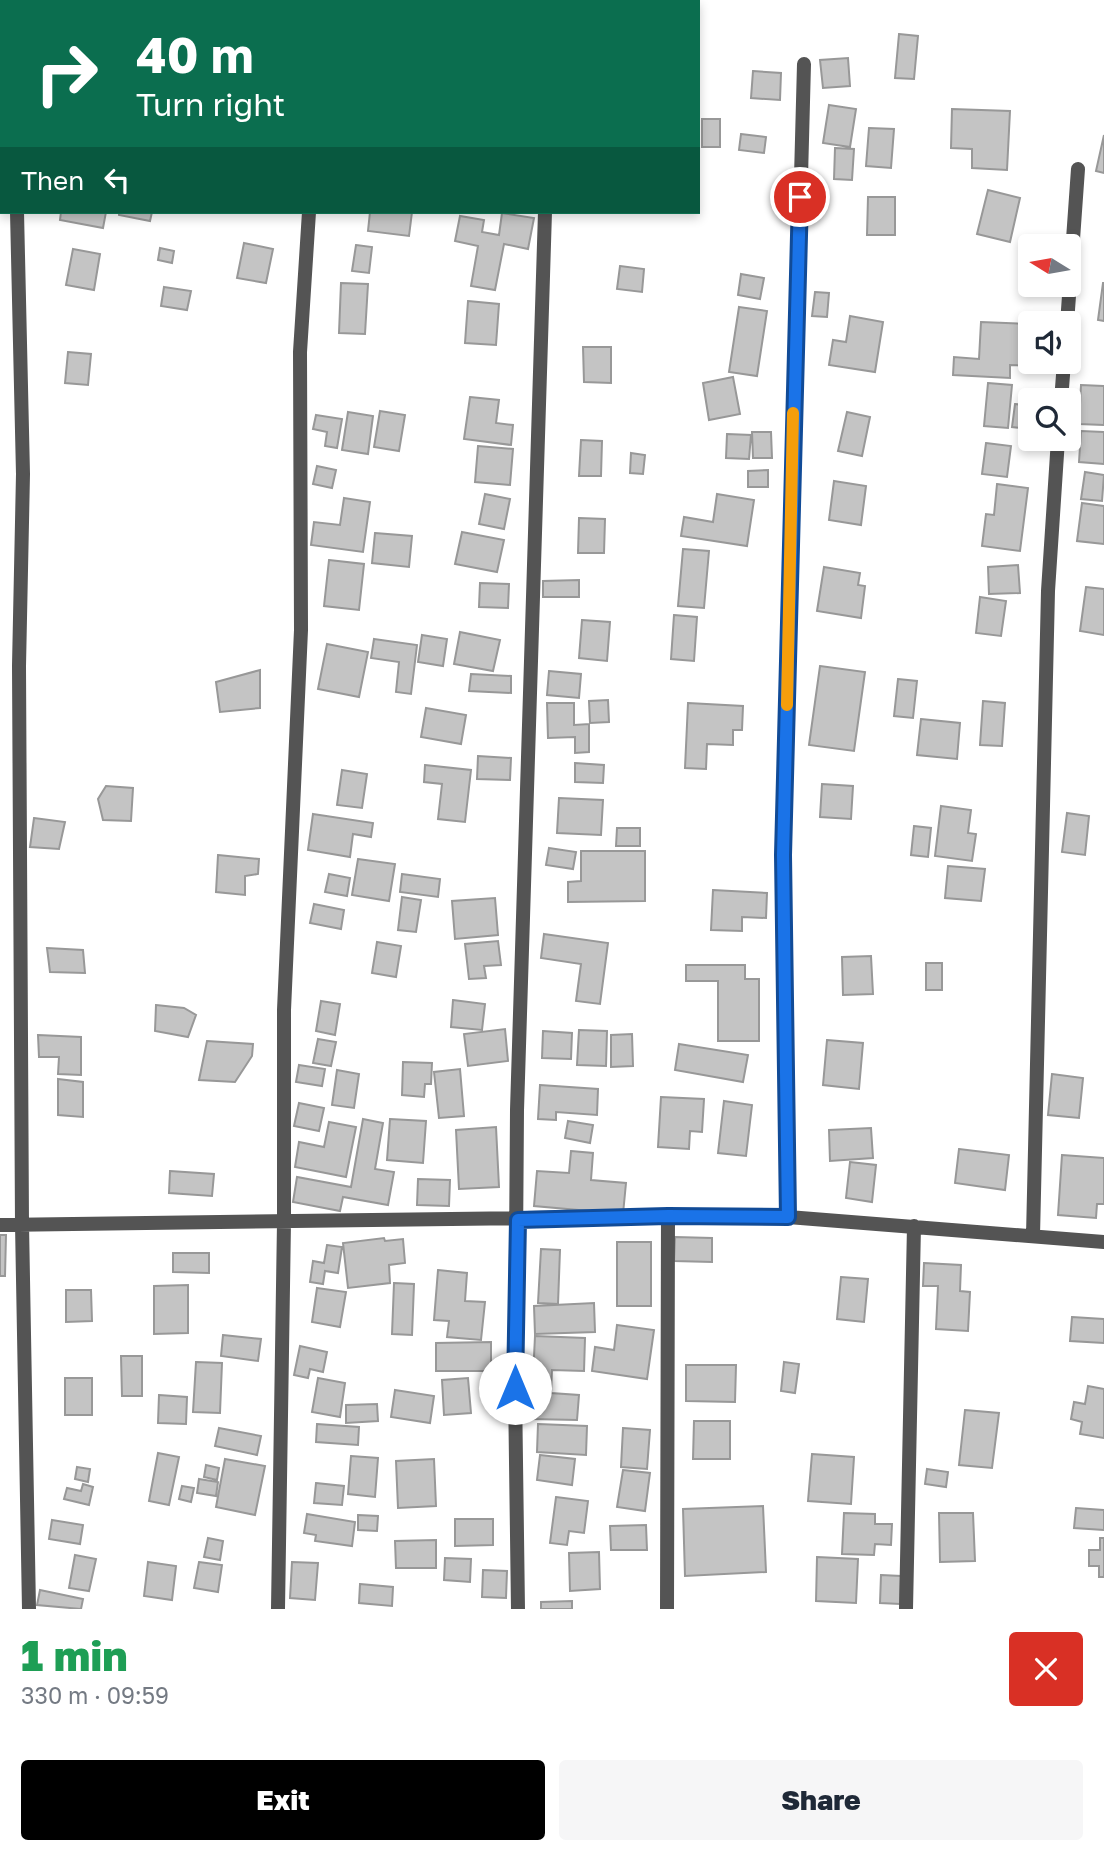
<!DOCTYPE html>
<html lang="en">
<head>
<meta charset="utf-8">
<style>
	body { margin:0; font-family:"Golos Text",sans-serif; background:#f6f6f7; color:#1f2937; height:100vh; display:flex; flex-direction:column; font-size:26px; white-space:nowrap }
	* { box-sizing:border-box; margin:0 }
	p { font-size:23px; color:#747a83 }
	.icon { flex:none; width:38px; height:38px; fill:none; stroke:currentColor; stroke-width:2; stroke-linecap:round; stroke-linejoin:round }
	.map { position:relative; height:1609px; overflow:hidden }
	.drawer { display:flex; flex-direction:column; background:#fff; flex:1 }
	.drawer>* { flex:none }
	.top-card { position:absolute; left:0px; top:0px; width:700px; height:214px; box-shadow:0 4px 10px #0003; background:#0b6e4f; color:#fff; overflow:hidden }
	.needle { width:46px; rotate:281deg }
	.buttons { position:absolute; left:1018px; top:234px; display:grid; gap:14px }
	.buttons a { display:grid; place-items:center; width:63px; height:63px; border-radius:7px; background:#fff; box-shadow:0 4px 10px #0003; font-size:35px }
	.pin { position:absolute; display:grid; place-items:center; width:60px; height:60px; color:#fff; margin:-30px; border:4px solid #fff; border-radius:50%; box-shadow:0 2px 7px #0007 }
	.me { position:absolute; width:77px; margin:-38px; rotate:0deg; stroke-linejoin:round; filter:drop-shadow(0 0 5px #0008) }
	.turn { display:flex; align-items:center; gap:24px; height:147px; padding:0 21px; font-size:32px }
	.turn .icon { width:91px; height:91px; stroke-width:2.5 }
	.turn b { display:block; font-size:49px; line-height:60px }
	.then { display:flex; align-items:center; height:66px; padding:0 21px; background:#0003; gap:14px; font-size:26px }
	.round { display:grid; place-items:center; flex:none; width:74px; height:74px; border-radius:7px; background:#f6f6f7 }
	.head { display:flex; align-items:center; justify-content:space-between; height:119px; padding:0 21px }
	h1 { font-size:42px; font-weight:800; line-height:52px; color:#1e9e55 }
	.cta { display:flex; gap:14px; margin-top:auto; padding:14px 21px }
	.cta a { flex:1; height:80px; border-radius:7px; background:#000; color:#fff; font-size:28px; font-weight:800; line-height:80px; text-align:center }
	.cta a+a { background:#f6f6f7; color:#1f2937 }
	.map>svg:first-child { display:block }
</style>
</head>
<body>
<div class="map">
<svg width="1104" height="1609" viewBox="0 0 1104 1609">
	<rect width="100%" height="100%" fill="#fff"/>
	<path fill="#c4c4c4" stroke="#989898" stroke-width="2" d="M899,34L918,36L914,79L895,78Z
		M848,58L850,86L823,88L820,60Z
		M753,71L781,73L780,100L751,98Z
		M829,105L856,109L850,147L823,143Z
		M952,109L1010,111L1007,170L972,168V149L951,148Z
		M702,119H720V147H702Z
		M869,128L894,129L891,168L866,166Z
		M741,134L766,137L764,153L739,150Z
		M1104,135V173L1096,171Z
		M835,148L854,149L852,180L834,179Z
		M988,190L1020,198L1010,242L977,234Z
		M868,197H895V235H867Z
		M61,212H106L103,228L60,220Z
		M119,212H152L150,221L119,215Z
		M370,212H412L409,236L368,231Z
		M502,213L534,218L528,249L504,244L495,290L471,286L478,246L455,241L460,216L484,220L482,232L499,235Z
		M244,243L273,249L266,283L237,278Z
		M356,245L372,247L369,273L352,271Z
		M160,248L174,251L172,263L158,260Z
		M73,249L100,254L94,290L66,285Z
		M620,266L644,269L642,292L617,289Z
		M741,274L764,278L760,299L738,295Z
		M341,283L368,284L365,334L339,333Z
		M1103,283H1104V321L1098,320Z
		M164,287L191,291L187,310L161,306Z
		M815,292L829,293L827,317L812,316Z
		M468,301L499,304L496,345L465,343Z
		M739,307L767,311L757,376L729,372Z
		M850,316L883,322L875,372L829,365L833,340L846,342Z
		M981,322L1031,324L1032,366L1010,365V378L953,375L954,357L979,359Z
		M583,347H611V383L584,382Z
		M68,352L91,354L88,385L65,383Z
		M733,377L740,414L709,420L703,383Z
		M988,383L1012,385L1008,428L984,426Z
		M1081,385L1104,386V425L1079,424Z
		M470,397L499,400L496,423L513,425L511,445L464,439Z
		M1015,404L1031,406V429L1012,427Z
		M380,411L405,415L399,451L374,447Z
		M348,412L373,416L368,454L342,450Z
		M847,412L870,417L862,456L838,451Z
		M316,415L342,419L337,448L325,446L327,432L313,429Z
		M1081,431L1104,432V464L1079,462Z
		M752,432H771L772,458H753Z
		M727,434L751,435L749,459L726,458Z
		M581,440L602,441L601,476H579Z
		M986,443L1011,446L1007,477L982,474Z
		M478,446L513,449L510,485L475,482Z
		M631,453L645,455L643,474L630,473Z
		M317,466L336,470L332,488L313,484Z
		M768,470V487H748V471Z
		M1085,472L1104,475L1102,501L1081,499Z
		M834,481L866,486L861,525L829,520Z
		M997,484L1028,488L1020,551L982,546L986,514L994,515Z
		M485,494L510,499L504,529L479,524Z
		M717,494L754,500L747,546L681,536L684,517L713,522Z
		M344,498L370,502L363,552L311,545L314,522L340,525Z
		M1082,503L1104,506V544L1077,541Z
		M579,518L605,519L604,553H578Z
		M462,532L504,540L497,572L455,564Z
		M375,533L412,536L409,567L372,563Z
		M683,549L709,551L704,608L678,606Z
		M329,560L364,564L359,610L324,606Z
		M1018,565L1020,593L989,594L988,567Z
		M824,567L860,573L858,585L865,586L861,618L817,611Z
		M579,580V597H543V581Z
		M480,583L509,584L508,608L479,607Z
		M1086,587L1104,589V635L1080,631Z
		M980,597L1006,601L1001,636L976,633Z
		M674,615L697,617L694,661L671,659Z
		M582,620L610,622L607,661L579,658Z
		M460,632L500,640L493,671L454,664Z
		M422,635L447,639L443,666L418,662Z
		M374,639L417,645L411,694L396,692L399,662L371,658Z
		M327,644L368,652L359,697L318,689Z
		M820,666L865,672L854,751L809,745Z
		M260,670V708L220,712L216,682Z
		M549,671L581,674L579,698L547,695Z
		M471,674L511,676V693L469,691Z
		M898,679L917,681L913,718L894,716Z
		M608,700L609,722L590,723L589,701Z
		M983,701L1005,703L1002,746L980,745Z
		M547,703H574V725L589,724V752L575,753V737L548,738Z
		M688,703L743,706L742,730H733V745L707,744L706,769L685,768Z
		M426,708L466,715L461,744L421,737Z
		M921,719L960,723L957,759L917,755Z
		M478,756L511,758L510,780L477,779Z
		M575,763L604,765L603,783L575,782Z
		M425,765L471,770L465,822L438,819L442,784L424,782Z
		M342,770L367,774L362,808L337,805Z
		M822,784L853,786L851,819L820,817Z
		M106,786L133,788L131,821L103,820L98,799Z
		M559,798L603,800L601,835L557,833Z
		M941,806L971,810L968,833L976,834L972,861L935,856Z
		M1067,813L1089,816L1085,855L1062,852Z
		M313,814L373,823L371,837L353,834L350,857L308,850Z
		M34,818L65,822L59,849L30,847Z
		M914,826L931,828L928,857L911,855Z
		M617,828H640V846H616Z
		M549,848L576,852L573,869L546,865Z
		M581,851H645V901L568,902V882L581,881Z
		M218,855L259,859L258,874L245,876V895L216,892Z
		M358,859L395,864L389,901L352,895Z
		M948,866L985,869L981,901L945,898Z
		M329,874L350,878L347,896L325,892Z
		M402,874L440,879L438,897L400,892Z
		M713,890L767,893L766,918L742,917V931L711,930Z
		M402,897L421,900L416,932L398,930Z
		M495,898L498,935L455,939L452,901Z
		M314,904L344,910L341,929L310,923Z
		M544,934L608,943L600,1004L576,1001L581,964L541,958Z
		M498,941L501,965L484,966L486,978L469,979L465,944Z
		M377,942L401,946L396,977L372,973Z
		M47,948L83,950L85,973L50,972Z
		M871,956L873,994L843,995L842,957Z
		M926,963H942V990H926Z
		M686,965H745V979H759V1041H718V981H686Z
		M453,1000L485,1004L482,1030L451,1027Z
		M321,1001L340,1004L335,1035L316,1031Z
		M156,1005L184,1008L196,1015L188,1037L155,1031Z
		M505,1029L508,1061L468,1066L464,1034Z
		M579,1030L607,1031L606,1066L577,1065Z
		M543,1031L572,1033L571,1059L542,1058Z
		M632,1034L633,1066L611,1067V1035Z
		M38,1035L81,1037V1075L58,1074L59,1057H39Z
		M318,1039L336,1042L331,1066L313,1063Z
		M827,1040L863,1043L859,1089L823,1085Z
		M207,1041L253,1044L252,1056L235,1082L199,1080Z
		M679,1044L748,1055L743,1082L675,1070Z
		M403,1062L432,1063L431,1084H425L424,1097L402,1095Z
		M299,1065L325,1069L322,1086L296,1082Z
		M460,1069L464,1116L439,1118L434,1072Z
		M337,1070L359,1074L354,1108L332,1105Z
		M1052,1074L1083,1078L1079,1118L1048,1115Z
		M58,1079L83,1082V1117L58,1115Z
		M540,1085L598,1089L597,1115L556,1112V1120L538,1119Z
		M661,1097L704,1099L702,1132L690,1131L689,1149L658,1147Z
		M724,1101L752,1105L746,1156L718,1153Z
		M299,1103L324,1108L319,1131L294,1126Z
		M363,1119L383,1123L375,1169L394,1172L388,1205L343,1197L340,1211L293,1202L297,1177L351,1187Z
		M390,1119L426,1121L423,1163L387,1160Z
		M568,1121L593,1125L590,1143L565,1138Z
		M329,1122L356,1127L346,1177L295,1167L299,1142L324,1147Z
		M496,1127L499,1187L459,1189L456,1130Z
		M871,1128L873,1158L830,1161L829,1130Z
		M959,1149L1009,1155L1005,1190L955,1183Z
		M571,1151L593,1153L591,1180L626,1183L623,1214L534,1206L537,1171L569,1173Z
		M1062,1155L1104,1158V1204H1097L1096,1218L1058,1215Z
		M850,1162L876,1165L872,1202L846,1198Z
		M170,1171L214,1174L212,1196L169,1193Z
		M418,1179L450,1180L449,1206L417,1205Z
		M0,1235H6L5,1276H0Z
		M675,1237L712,1238V1262L674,1261Z
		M384,1238L385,1241L403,1239L405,1263L389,1265L390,1283L348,1288L343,1243Z
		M617,1242H651V1306H617Z
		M327,1245L342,1247L338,1273L325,1271L323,1284L310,1282L313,1261L324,1263Z
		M541,1249L560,1250L558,1304L538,1303Z
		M173,1253H209V1273L173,1272Z
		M924,1263L961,1265L960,1291L970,1292L968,1331L936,1329L938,1286H923Z
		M438,1270L467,1273L465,1301L485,1302L481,1340L447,1337L449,1321L434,1320Z
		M841,1277L868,1279L864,1322L837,1319Z
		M394,1283L414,1284L412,1335L392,1334Z
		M188,1285V1333L154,1334V1286Z
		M317,1288L346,1292L340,1327L312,1322Z
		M66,1290H91L92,1321L66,1322Z
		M594,1303L595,1332L535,1334L534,1306Z
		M1072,1317L1104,1319V1343L1070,1341Z
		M617,1325L654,1330L647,1379L592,1371L595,1347L614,1350Z
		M223,1335L261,1339L258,1361L221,1356Z
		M535,1336L585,1338L584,1371L552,1370L551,1393L579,1395L577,1420L531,1419Z
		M491,1342V1371H436V1343Z
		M300,1346L327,1352L323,1372L310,1369L308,1378L294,1375Z
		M121,1356H142V1396H122Z
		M196,1362L222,1363L220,1413L193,1412Z
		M784,1362L799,1364L795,1393L781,1391Z
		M686,1365H736L735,1402L686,1401Z
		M65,1378H92V1415H65Z
		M318,1378L345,1383L340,1417L312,1412Z
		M468,1378L471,1413L444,1415L442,1380Z
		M1088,1386L1104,1389V1438L1080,1434L1082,1422L1071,1419L1074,1402L1085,1404Z
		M395,1390L434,1396L430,1423L391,1417Z
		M159,1395L187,1397L186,1424L158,1423Z
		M377,1404L378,1421L346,1423V1405Z
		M965,1410L999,1413L992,1468L959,1465Z
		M694,1421H730V1459H693Z
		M317,1424L359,1427L358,1445L316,1442Z
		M538,1424L587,1426L586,1455L537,1452Z
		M219,1428L261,1436L257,1455L215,1446Z
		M623,1428L650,1430L647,1469L621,1467Z
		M158,1453L179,1457L169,1505L149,1501Z
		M812,1454L854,1457L851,1504L808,1501Z
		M540,1455L575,1459L572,1485L537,1480Z
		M351,1456L378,1458L375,1497L348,1494Z
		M225,1459L265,1466L255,1515L216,1507Z
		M434,1459L436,1506L398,1508L396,1461Z
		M206,1465L219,1468L217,1480L204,1477Z
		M77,1467L90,1469L88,1482L75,1479Z
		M927,1469L948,1472L946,1487L925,1484Z
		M623,1470L650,1473L645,1511L617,1507Z
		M199,1479L218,1482L216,1496L197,1493Z
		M316,1483L344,1486L342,1505L314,1503Z
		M83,1484L93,1487L89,1505L64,1499L67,1488L81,1491Z
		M182,1486L194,1488L191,1502L179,1499Z
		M556,1497L588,1501L584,1533L569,1531L567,1545L550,1543Z
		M763,1506L766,1572L685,1576L683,1509Z
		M1076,1508L1104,1510V1530L1074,1528Z
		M844,1513L875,1514V1524H892L891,1545L875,1544L874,1555L842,1554Z
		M939,1513H973L975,1561L940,1562Z
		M307,1514L355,1522L352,1546L315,1541L316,1535L304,1533Z
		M358,1515L378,1516L377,1531L358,1530Z
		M455,1519H493V1545L455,1546Z
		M52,1520L83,1525L80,1544L49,1539Z
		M646,1525L647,1550H611L610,1526Z
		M208,1538L223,1541L220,1560L204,1557Z
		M1100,1538H1104V1577H1099V1566H1089V1550H1100Z
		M436,1540V1568H396L395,1541Z
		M599,1552L600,1589L570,1591L569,1553Z
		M75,1555L96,1559L89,1591L69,1588Z
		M817,1557L858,1559L856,1603L816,1601Z
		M445,1558L471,1559L470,1582L444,1580Z
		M148,1562L176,1566L172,1600L144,1596Z
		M199,1562L222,1565L218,1592L194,1588Z
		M292,1562L318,1563L315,1600L290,1598Z
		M483,1570L507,1571L506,1598L482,1597Z
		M881,1575L901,1576L900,1604L880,1603Z
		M360,1584L393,1587L392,1606L359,1603Z
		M40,1590L83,1599L81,1609L37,1605Z
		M572,1601V1609H541V1602Z"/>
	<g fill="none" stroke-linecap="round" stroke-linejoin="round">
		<path stroke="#545454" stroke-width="14" d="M315,0V2
			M18,2V0
			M17,212L23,474L19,666L22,1224L29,1609
			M1067,324L1078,169
			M1061,401L1064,362
			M788,1217L783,855L804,64
			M0,1225L668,1216L788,1217L1104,1242
			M1033,1236L1048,591L1058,439
			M278,1609L284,1222V1010L301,630L300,352L309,212
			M518,1609L515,1388L517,1110L545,212
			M667,1609L668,1216
			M906,1609L914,1226"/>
	</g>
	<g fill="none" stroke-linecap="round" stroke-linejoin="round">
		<defs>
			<path id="route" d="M515,1388L518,1220L668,1216L788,1217L783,855L800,197"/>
		</defs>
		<use href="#route" stroke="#114b97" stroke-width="18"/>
		<use href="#route" stroke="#1a73e8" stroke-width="12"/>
		<path stroke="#f59e0b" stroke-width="12" d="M787,705L793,413"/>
	</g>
</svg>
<div class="buttons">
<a><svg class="needle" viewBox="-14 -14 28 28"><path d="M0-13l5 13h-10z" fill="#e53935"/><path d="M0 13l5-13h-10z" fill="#747a83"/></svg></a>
<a><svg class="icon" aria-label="sound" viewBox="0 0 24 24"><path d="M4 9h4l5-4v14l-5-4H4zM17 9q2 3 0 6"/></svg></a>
<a><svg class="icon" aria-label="search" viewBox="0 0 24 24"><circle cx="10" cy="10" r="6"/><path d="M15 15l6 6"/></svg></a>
</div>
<div class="pin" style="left:800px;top:197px;background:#d93025"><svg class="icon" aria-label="arrive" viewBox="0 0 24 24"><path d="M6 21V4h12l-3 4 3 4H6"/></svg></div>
<svg class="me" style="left:515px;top:1388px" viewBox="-20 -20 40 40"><circle r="19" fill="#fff"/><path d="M0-13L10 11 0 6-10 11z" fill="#1a73e8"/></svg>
<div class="top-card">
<div class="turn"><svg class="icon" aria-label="right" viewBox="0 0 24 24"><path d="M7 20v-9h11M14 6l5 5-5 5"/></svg><div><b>40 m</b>Turn right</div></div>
<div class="then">Then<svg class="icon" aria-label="left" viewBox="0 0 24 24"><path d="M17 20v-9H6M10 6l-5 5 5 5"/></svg></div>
</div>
</div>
<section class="drawer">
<div class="head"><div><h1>1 min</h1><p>330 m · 09:59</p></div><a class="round" style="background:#d93025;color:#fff"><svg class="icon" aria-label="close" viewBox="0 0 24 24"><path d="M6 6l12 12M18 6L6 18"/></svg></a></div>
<div class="cta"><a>Exit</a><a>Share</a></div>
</section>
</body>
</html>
